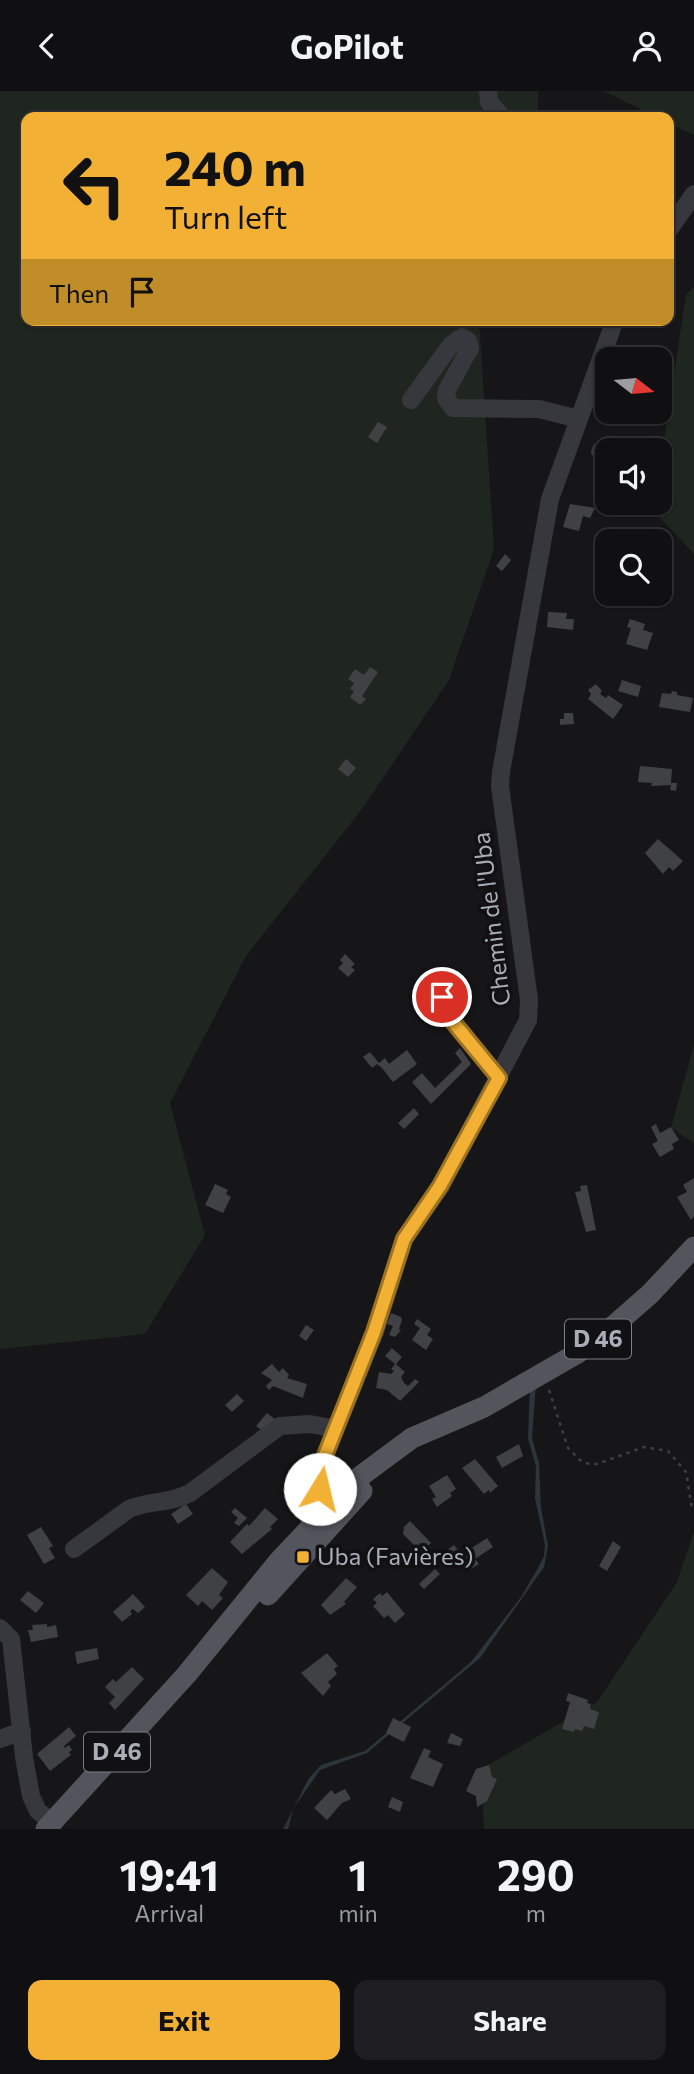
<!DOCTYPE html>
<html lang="en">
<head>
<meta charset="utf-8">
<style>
	body { margin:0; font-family:Commissioner,sans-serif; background:#1e1e20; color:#f1f3f6; height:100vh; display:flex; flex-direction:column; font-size:26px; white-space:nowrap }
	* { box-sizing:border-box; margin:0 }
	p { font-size:23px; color:#9c9d9f }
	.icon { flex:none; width:38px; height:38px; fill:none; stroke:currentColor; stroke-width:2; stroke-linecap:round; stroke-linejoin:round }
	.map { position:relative; height:1738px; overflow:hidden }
	.sheet { display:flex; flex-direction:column; background:#101012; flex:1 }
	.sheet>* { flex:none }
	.top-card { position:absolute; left:21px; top:21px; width:653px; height:214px; border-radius:14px; box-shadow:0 2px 5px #0004,0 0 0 2px #303032; background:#f2b134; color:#111; overflow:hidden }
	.needle { width:46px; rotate:106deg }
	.tools { position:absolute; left:595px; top:256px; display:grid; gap:14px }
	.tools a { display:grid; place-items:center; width:77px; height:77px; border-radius:14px; background:#101012; box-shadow:0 2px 5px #0004,0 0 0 2px #303032; font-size:35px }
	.pin { position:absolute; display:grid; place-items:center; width:60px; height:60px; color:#fff; margin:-30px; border:4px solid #fff; border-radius:50%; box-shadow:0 2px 7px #0007 }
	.me { position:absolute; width:77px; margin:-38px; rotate:9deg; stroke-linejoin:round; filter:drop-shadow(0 0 5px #0008) }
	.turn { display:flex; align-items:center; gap:24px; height:147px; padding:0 28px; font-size:32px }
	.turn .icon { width:91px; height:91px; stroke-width:2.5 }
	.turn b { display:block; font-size:49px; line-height:60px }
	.then { display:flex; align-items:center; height:66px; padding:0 28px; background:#0003; gap:14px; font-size:26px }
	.eta { display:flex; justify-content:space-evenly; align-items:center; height:119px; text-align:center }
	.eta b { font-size:42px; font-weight:700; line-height:49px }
	.cta { display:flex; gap:14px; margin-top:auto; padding:14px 28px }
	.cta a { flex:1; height:80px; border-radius:14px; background:#f2b134; color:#111; font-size:28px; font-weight:700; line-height:80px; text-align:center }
	.cta a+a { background:#1e1e20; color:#f1f3f6 }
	header { display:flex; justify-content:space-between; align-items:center; height:91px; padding:0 28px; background:#101012; font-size:32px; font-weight:700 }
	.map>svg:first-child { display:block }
</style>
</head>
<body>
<header><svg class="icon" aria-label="back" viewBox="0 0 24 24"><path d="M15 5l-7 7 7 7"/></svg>GoPilot<svg class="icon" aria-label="person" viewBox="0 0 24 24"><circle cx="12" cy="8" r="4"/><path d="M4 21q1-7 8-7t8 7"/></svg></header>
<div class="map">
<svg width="694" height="1738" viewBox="0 0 694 1738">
	<rect width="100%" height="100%" fill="#161618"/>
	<path fill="#1e261f" d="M0,0H538V26H26V229H479L494,458L449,589L362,718L246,865L170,1012L205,1144L145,1243L0,1258Z
		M603,0H694V44L669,32L668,26H657Z
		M694,196V463L653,419L654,411H660V376L686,204Z
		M694,954V1052L671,1037Z
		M694,1441V1738H484L481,1678L597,1611L677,1491Z"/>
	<path fill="#2c353c" d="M536,1291L532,1347L539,1372L541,1417L548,1455L544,1476L480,1567L367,1662L320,1679L293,1718L288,1738H283L309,1687L321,1674L365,1660L471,1571L521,1506L538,1477L544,1465L545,1454L535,1407L536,1375L528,1348L530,1294Z"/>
	<path fill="#404145" d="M378,331L387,336L377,352L368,346Z
		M594,353L606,357L604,367L592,364L591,360Z
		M570,413L595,417L590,427L583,425L579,440L563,436Z
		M505,463L511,469L502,480L496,475Z
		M548,521L567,522L566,528H574L573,539L547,536Z
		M630,528L645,533L643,539L653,542L647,559L626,553L631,537L627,536Z
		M370,576L378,581L362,605L366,608L360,614L350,606L354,600L350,598L354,592L348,588L355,578L364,584Z
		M622,589L641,595L638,606L618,600Z
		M596,593L602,600L600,603L606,607L608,604L623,614L613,628L588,608L591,603L588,599Z
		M672,600L677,601V604L693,607L690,621L659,616L662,602L671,603Z
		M564,622H573L574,633L560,634V628H564Z
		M346,668L356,677L348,686L338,678Z
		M640,675L672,678L671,692H677L676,700L670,699L671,694L651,695L652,692L638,691Z
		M658,748L683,770L673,780L669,776L663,783L645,762Z
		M345,863L355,873L351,876L355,879L348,886L338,877L343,872L340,869Z
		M460,957L471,973L431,1013L412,991L422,982L435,997L462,971L455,962Z
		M407,959L417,973L393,991L382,977L377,973L372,977L363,966L370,961L379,972L385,967L389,973Z
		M414,1017L419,1023L404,1038L398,1032Z
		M656,1033L660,1042L671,1036L679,1049L672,1053L674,1058L660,1066L652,1053L658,1050L651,1036Z
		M694,1087V1125L691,1129L677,1106L687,1101L683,1094Z
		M215,1093L228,1099L226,1103L231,1106L223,1122L205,1114Z
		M587,1094L596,1139L586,1141L575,1101L581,1100L580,1095Z
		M391,1222L401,1226L402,1229L399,1238L401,1239L395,1246L389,1244L393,1235L387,1233Z
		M417,1228L431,1238L427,1244L433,1248L426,1259L412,1249L420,1237L414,1233Z
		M306,1234L314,1239L306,1250L299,1245Z
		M392,1257L402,1266L396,1273L405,1281L401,1286L404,1292L408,1295L415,1288L419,1291L400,1310L387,1299L376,1297L379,1281L391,1283L394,1280L391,1278L395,1273L385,1265Z
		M272,1273L279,1281L283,1277L289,1284L287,1287L307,1293L303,1307L273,1295L269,1299L266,1295L272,1289L261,1282Z
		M237,1303L244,1310L232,1321L225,1314Z
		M267,1322L277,1330L263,1340L256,1335Z
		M519,1353L523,1365L502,1377L496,1366Z
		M475,1368L498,1395L490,1402L489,1399L484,1403L462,1377Z
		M447,1384L456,1398L450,1402L452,1405L437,1416L432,1408L436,1406L429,1395Z
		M186,1413L193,1423L178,1433L171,1423Z
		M235,1417L247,1427L239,1435L234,1432L238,1427L231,1421Z
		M265,1417L278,1428L270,1436L272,1438L242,1463L230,1451L247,1433L249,1435Z
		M410,1430L431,1452L421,1461L403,1443L404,1436Z
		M41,1436L53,1455L49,1457L55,1467L44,1473L27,1444Z
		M487,1447L493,1456L475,1468L479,1473L471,1478L461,1464Z
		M613,1450L621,1456L607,1480L599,1475Z
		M454,1454L460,1462L449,1470L443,1462Z
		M212,1477L228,1491L219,1504L223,1507L212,1519L202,1510L198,1515L186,1504Z
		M435,1478L440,1483L424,1498L419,1493Z
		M346,1487L357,1496L344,1511L346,1513L330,1524L321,1514Z
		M28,1500L44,1512L36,1522L20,1509Z
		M387,1501L405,1523L395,1532L388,1524L384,1527L373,1515L377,1512L373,1508L380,1502L382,1505Z
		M133,1503L145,1516L138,1522L133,1518L130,1520L132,1523L122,1531L113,1521Z
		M47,1533V1536L56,1534L58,1546L31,1551L28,1539H33L32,1534Z
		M97,1557L99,1568L77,1573L75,1561Z
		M327,1562L338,1575L334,1578L337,1583L328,1591L331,1595L323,1605L301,1582Z
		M132,1576L144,1588L115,1619L109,1612L115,1606L105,1596L113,1588L116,1591Z
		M568,1602L588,1609L587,1612L591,1613L590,1618L599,1621L594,1638L584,1635L582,1640L575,1638L574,1641L562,1638L570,1611L566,1610Z
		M393,1627L411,1636L404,1651L386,1642Z
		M69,1636L76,1645L64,1655L65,1657L69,1654L72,1659L69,1661L71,1664L50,1680L37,1663Z
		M451,1642L463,1648L460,1655L447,1652Z
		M424,1657L431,1660L428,1666L443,1673L433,1696L410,1687Z
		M489,1674L492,1686L497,1688L487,1710L477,1716L476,1705L466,1700L476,1678Z
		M345,1698L351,1708L342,1712L327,1729L314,1717L331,1699L335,1703Z
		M392,1706L403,1711L400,1721L388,1716Z"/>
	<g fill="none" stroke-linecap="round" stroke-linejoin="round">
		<path stroke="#3d3f44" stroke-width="2.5" stroke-dasharray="3.5 5" stroke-linecap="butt" d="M549,1299L568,1357L583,1372L597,1373L644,1356L668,1360L686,1381L692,1418"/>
		<path stroke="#37383d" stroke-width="18" d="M488,0L489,11L502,26
			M668,140L694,103
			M411,309L451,254L462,246L468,250L470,257L447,299L446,307L453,317L539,318L579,328
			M442,906L445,920L499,987
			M341,1422C326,1409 316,1398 320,1377L375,1241L404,1148L441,1095L528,929L529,909L500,695L501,681L550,408L615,229
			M74,1458L129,1418C149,1409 170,1413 190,1402L280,1335L310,1333L336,1338
			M0,1537L11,1548L24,1666L31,1705L38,1720L52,1731
			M0,1648L22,1640"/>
		<path stroke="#53555c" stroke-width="21" d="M268,1504L362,1400
			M46,1738L187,1583L279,1470L354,1390L412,1347L484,1316L576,1263L602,1245L650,1203L694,1156"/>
	</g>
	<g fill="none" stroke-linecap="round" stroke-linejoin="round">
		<defs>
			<path id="route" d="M320,1398V1377L374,1241L404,1148L440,1095L499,987L444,920L442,906"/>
		</defs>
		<use href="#route" stroke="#9d7322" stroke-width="18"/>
		<use href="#route" stroke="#f2b134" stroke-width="12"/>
	</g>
	<rect fill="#f2b134" stroke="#111113" stroke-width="2.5" x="296" y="1459" width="14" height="14" rx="3.5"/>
	<g text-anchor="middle" stroke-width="7" stroke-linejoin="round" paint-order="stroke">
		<g fill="#111113" stroke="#7b7e86" stroke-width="2">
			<rect x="565" y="1228.5" width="66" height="39" rx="5"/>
			<rect x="84" y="1641.5" width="66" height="39" rx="5"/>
		</g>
		<g font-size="23" font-weight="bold" fill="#a8adb8">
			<text x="598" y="1256">D 46</text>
			<text x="117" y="1669">D 46</text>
		</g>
		<g font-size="24" fill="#a8adb8" stroke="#111113">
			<text transform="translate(492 828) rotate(-97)" y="8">Chemin de l'Uba</text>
		</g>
		<g font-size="24" fill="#a8adb8" stroke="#111113" text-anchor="start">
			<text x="317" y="1474">Uba (Favières)</text>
		</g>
	</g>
</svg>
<div class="tools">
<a><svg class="needle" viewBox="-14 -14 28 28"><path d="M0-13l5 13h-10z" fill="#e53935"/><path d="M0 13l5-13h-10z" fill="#9c9d9f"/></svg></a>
<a><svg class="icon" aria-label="sound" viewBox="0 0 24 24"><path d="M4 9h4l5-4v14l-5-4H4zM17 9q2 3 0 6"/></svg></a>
<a><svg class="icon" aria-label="search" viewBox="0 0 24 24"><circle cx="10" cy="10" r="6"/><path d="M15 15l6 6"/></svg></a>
</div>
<div class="pin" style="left:442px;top:906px;background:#d93025"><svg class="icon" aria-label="arrive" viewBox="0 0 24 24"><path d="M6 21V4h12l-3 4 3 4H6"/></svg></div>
<svg class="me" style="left:320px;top:1398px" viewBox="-20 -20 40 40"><circle r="19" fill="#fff"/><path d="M0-13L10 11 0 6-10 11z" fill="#f2b134"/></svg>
<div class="top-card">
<div class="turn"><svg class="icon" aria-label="left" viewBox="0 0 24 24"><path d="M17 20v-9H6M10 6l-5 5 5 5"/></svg><div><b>240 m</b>Turn left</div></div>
<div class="then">Then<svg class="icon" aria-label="arrive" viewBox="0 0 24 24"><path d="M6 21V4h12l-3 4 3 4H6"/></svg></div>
</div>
</div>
<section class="sheet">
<div class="eta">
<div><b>19:41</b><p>Arrival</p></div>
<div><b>1</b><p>min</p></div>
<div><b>290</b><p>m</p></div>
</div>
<div class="cta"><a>Exit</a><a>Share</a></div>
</section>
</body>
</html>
